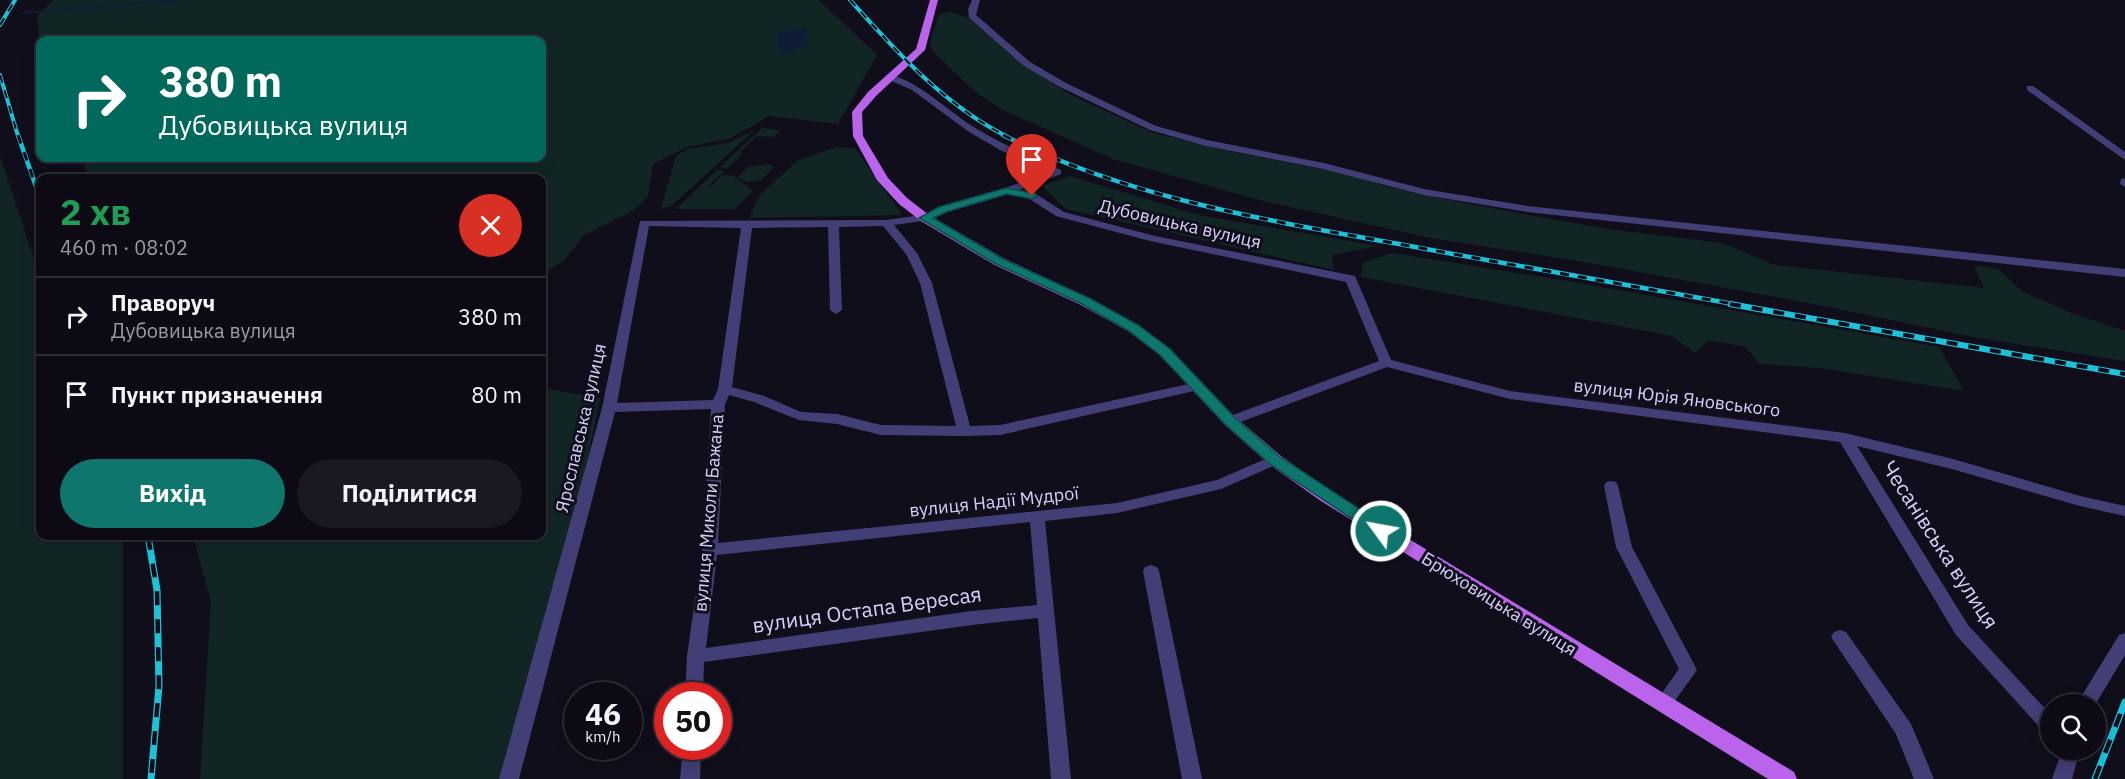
<!DOCTYPE html>
<html lang="uk">
<head>
<meta charset="utf-8">
<style>
	body { margin:0; font-family:"IBM Plex Sans",sans-serif; background:#1b1822; color:#f1f3f6; height:100vh; display:flex; flex-direction:column; font-size:22px; white-space:nowrap }
	* { box-sizing:border-box; margin:0 }
	p { font-size:20px; color:#9a9aa0 }
	.icon { flex:none; width:33px; height:33px; fill:none; stroke:currentColor; stroke-width:2; stroke-linecap:round; stroke-linejoin:round }
	.map { position:relative; flex:1; overflow:hidden }
	.sheet { position:absolute; left:36px; top:174px; width:510px; height:366px; display:flex; flex-direction:column; background:#0d0a15; border-radius:12px; box-shadow:0 3px 15px #0003,0 0 0 2px #2d2b34 }
	.sheet>* { flex:none }
	.top-card { position:absolute; left:36px; top:36px; width:510px; height:126px; border-radius:12px; box-shadow:0 3px 15px #0003,0 0 0 2px #2d2b34; background:#00695c; color:#fff; overflow:hidden }
	.tools { position:absolute; left:2040px; top:694px; display:grid; gap:12px }
	.tools a { display:grid; place-items:center; width:66px; height:66px; border-radius:50%; background:#0d0a15; box-shadow:0 3px 15px #0003,0 0 0 2px #2d2b34; font-size:30px }
	.speed { position:absolute; left:564px; top:682px; display:flex; gap:12px; font-size:30px; font-weight:700; text-align:center }
	.speed>* { display:grid; place-content:center; width:78px; height:78px; border-radius:50%; background:#0d0a15; box-shadow:0 3px 15px #0003,0 0 0 2px #2d2b34; line-height:1 }
	.speed small { font-size:15px; font-weight:400 }
	.speed .limit { border:9px solid #d22; background:#fff; color:#111 }
	.pin { position:absolute; display:grid; place-items:center; width:51px; height:51px; color:#fff; margin:-62px -26px; border-radius:50% 50% 50% 0; rotate:-45deg; box-shadow:0 0 6px #0007 }
	.pin .icon { rotate:45deg }
	.me { position:absolute; width:66px; margin:-33px; rotate:302deg; stroke-linejoin:round; filter:drop-shadow(0 0 4px #0008) }
	.turn { display:flex; align-items:center; gap:21px; height:126px; padding:0 24px; font-size:27px }
	.turn .icon { width:78px; height:78px; stroke-width:2.5 }
	.turn b { display:block; font-size:42px; line-height:51px }
	.round { display:grid; place-items:center; flex:none; width:63px; height:63px; border-radius:32px; background:#1b1822 }
	.summary { display:flex; align-items:center; justify-content:space-between; height:102px; padding:0 24px }
	h1 { font-size:36px; font-weight:800; line-height:45px; color:#1e9e55 }
	.cta { display:flex; gap:12px; margin-top:auto; padding:12px 24px }
	.cta a { flex:1; height:69px; border-radius:36px; background:#0f766e; color:#fff; font-size:24px; font-weight:800; line-height:69px; text-align:center }
	.cta a+a { background:#1b1822; color:#f1f3f6 }
	ul { padding:0; list-style:none }
	li { display:flex; align-items:center; gap:18px; height:78px; padding:0 24px; border-top:2px solid #2d2b34 }
	li div { flex:1 }
	li b { display:block; font-size:22px }
	li em { font-style:normal }
	.map>svg:first-child { display:block }
</style>
</head>
<body>
<div class="map">
<svg width="2125" height="779" viewBox="0 0 2125 779">
	<rect width="100%" height="100%" fill="#110e1c"/>
	<path fill="#122525" d="M53,0H819L877,55L838,124L769,116L731,138L687,147L653,164L648,196L634,210L584,235L565,260L542,275V178H89L82,158H542V40H40V53L37,16Z
		M950,12L968,18L1017,60L1071,95L1151,132L1227,151L1363,177L1381,185L1464,203L1607,229L1722,243L1775,265L1984,288L1974,265L1998,269L2022,291L2071,313L2125,331V361L1973,337L1814,304L1590,263L1431,238L1259,200L1113,159L1003,110L978,94L933,52L930,43L939,14Z
		M762,128L781,130L774,137L757,136L740,152L742,154L728,168L720,167Z
		M755,130L671,206L661,209L676,156L687,149L728,143Z
		M836,147L855,148L902,215L749,218L760,195L797,161Z
		M0,155L40,278V536H123V779H0Z
		M768,164L774,167L761,180L746,182L738,177L748,167Z
		M717,170L725,171L708,186H711L722,175L734,176L753,191L735,209H676Z
		M1070,176L1199,215L1378,246L1332,255L1334,270L1066,209L1042,186Z
		M1393,253L1573,282L1939,347L1964,391L1821,368L1759,364L1745,346L1708,341L1695,353L1672,336L1361,277L1363,262Z
		M542,385L553,390L600,398L577,512L504,779H200L211,602L193,536H542Z"/>
	<path fill="#0e1c35" d="M807,28V43C799,50 792,52 782,51L778,47V32Z"/>
	<g fill="none" stroke-linecap="round" stroke-linejoin="round">
		<path stroke="#0e1c35" stroke-width="2" d="M22,13L184,0"/>
		<path fill="#413f75" fill-rule="evenodd" d="M972,0H980L976,15L1030,62L1066,83L1156,126L1207,140L1324,163L1424,189L1527,206L2125,269V277L1527,212L1424,195L1323,169L1206,146L1150,130L1060,87L1024,66L969,18L968,9Z
			M890,74C924,85 947,111 977,129C1003,145 1032,157 1061,170V174L1019,190L1036,194L1064,212L1155,236L1355,276L1391,360L1510,391L1845,433L1953,459L2080,496L2125,506V516L2080,506L1952,469L1857,446L1968,625L2050,714V734L2044,732L1956,635L1840,442L1510,399L1387,367L1235,424H1225L1223,421L1225,418L1379,361L1346,282L1150,241L1056,216L1028,198L1009,194L947,211L929,220L894,225L917,253L932,283L970,426L1000,425L1198,382L1203,383L1205,386L1203,389L1000,435L964,436L881,435L837,424L799,420L754,402L729,395L725,404L718,543L1117,503L1217,480L1270,457H1280L1282,460L1280,463L1221,489L1117,513L1045,521L1071,779H1051L1038,618L972,625L704,662L703,696H685L687,656L702,550L711,409L615,412L519,779H499L602,408L640,221L886,220L922,215L939,207L1003,189L1048,172L1002,151L969,132L912,90L887,79L886,77ZM649,226L741,228L718,389L713,400L617,403ZM883,226L906,254L920,283L956,426L881,425L837,414L801,412L764,396L732,387L752,228L828,227L830,310L836,314L842,310L839,227ZM1030,522L1037,605L972,611L706,648L717,555Z
			M2027,86H2033L2125,152V160L2027,90Z
			M2125,178V187L2120,184L2121,179Z
			M1611,481L1616,482L1618,486L1632,547L1697,670L1669,709L1663,712L1657,709L1654,704L1679,669L1616,547L1604,486L1606,482Z
			M1151,565L1157,567L1159,571L1202,779H1182L1143,571L1145,567Z
			M1840,630L1846,632L1911,724L1934,779H1914L1896,734L1831,637L1834,632Z
			M2125,633V655L2095,705H2076L2119,635Z
			M683,747H701L700,779H680Z
			M2062,750H2080L2072,779H2052Z"/>
		<path fill="#ba64eb" fill-rule="evenodd" d="M930,0H938L925,50L876,96L862,112L863,136L888,178L907,198L929,215L1003,258L1089,298L1138,325L1170,349L1235,417L1281,456L1333,493L1794,772L1797,779H1768L1321,501L1269,464L1225,425L1160,355L1128,331L1079,304L993,264L921,221L899,204L877,180L853,136L852,112L868,92L916,49Z"/>
		<defs>
			<path id="rail-far3" d="M850,0C897,52 943,104 1006,136
				M0,25L15,0
				M0,75L18,136"/>
			<path id="rail-far2" d="M18,135L40,198
				M1003,135C1126,197 1264,220 1399,244C1512,265 1625,285 1739,305"/>
			<path id="rail-far1" d="M1730,304L2125,374"/>
			<path id="rail" d="M148,536L157,590L159,686L151,779
				M2095,779L2125,702"/>
		</defs>
		<use href="#rail-far3" stroke="#1cc3d8" stroke-width="4"/>
		<use href="#rail-far2" stroke="#1cc3d8" stroke-width="4.5"/>
		<use href="#rail-far1" stroke="#1cc3d8" stroke-width="6"/>
		<use href="#rail" stroke="#1cc3d8" stroke-width="7"/>
		<use href="#rail-far3" stroke="#110e1c" stroke-width="2" stroke-dasharray="8" stroke-linecap="butt"/>
		<use href="#rail-far2" stroke="#110e1c" stroke-width="3" stroke-dasharray="9" stroke-linecap="butt"/>
		<use href="#rail-far1" stroke="#110e1c" stroke-width="4" stroke-dasharray="11" stroke-linecap="butt"/>
		<use href="#rail" stroke="#110e1c" stroke-width="4.5" stroke-dasharray="14" stroke-linecap="butt"/>
	</g>
	<path fill="#0f766e" stroke="#0a4d48" stroke-width="1.5" d="M1006,188L1035,193L1037,196L1032,199L1007,194L946,212L933,218L1003,259L1089,298L1138,325L1170,349L1235,418L1280,457L1387,527L1389,531L1387,535H1376L1270,464L1225,424L1160,355L1129,331L1080,303L994,263L919,218L939,207Z"/>
	<g text-anchor="middle" stroke-width="6" stroke-linejoin="round" paint-order="stroke">
		<g font-size="18" fill="#d5cff9" stroke="#110e1c">
			<text transform="translate(1180 224) rotate(13)" y="6">Дубовицька вулиця</text>
			<text transform="translate(1677 398) rotate(7)" y="6">вулиця Юрія Яновського</text>
			<text transform="translate(581 428) rotate(-77)" y="6">Ярославська вулиця</text>
			<text transform="translate(994 502) rotate(-6)" y="6">вулиця Надії Мудрої</text>
			<text transform="translate(709 513) rotate(-85)" y="6">вулиця Миколи Бажана</text>
			<text transform="translate(1499 604) rotate(32)" y="6">Брюховицька вулиця</text>
		</g>
		<g font-size="21" fill="#d5cff9" stroke="#110e1c">
			<text transform="translate(1940 545) rotate(57)" y="7">Чесанівська вулиця</text>
			<text transform="translate(867 610) rotate(-8)" y="7">вулиця Остапа Вересая</text>
		</g>
	</g>
</svg>
<div class="tools">
<a><svg class="icon" aria-label="search" viewBox="0 0 24 24"><circle cx="10" cy="10" r="6"/><path d="M15 15l6 6"/></svg></a>
</div>
<div class="speed"><div>46<small>km/h</small></div><div class="limit">50</div></div>
<div class="pin" style="left:1032px;top:196px;background:#d93025"><svg class="icon" aria-label="arrive" viewBox="0 0 24 24"><path d="M6 21V4h12l-3 4 3 4H6"/></svg></div>
<svg class="me" style="left:1381px;top:531px" viewBox="-20 -20 40 40"><circle r="17" fill="#0f766e" stroke="#fff" stroke-width="3"/><path d="M0-11L8 9 0 5-8 9z" fill="#fff"/></svg>
<div class="top-card">
<div class="turn"><svg class="icon" aria-label="right" viewBox="0 0 24 24"><path d="M7 20v-9h11M14 6l5 5-5 5"/></svg><div><b>380 m</b>Дубовицька вулиця</div></div>
</div>
<section class="sheet">
<div class="summary"><div><h1>2 хв</h1><p>460 m · 08:02</p></div><a class="round" style="background:#d93025;color:#fff"><svg class="icon" aria-label="close" viewBox="0 0 24 24"><path d="M6 6l12 12M18 6L6 18"/></svg></a></div>
<ul>
<li><svg class="icon" aria-label="right" viewBox="0 0 24 24"><path d="M7 20v-9h11M14 6l5 5-5 5"/></svg><div><b>Праворуч</b><p>Дубовицька вулиця</p></div><em>380 m</em></li>
<li><svg class="icon" aria-label="arrive" viewBox="0 0 24 24"><path d="M6 21V4h12l-3 4 3 4H6"/></svg><div><b>Пункт призначення</b></div><em>80 m</em></li>
</ul>
<div class="cta"><a>Вихід</a><a>Поділитися</a></div>
</section>
</div>
</body>
</html>
